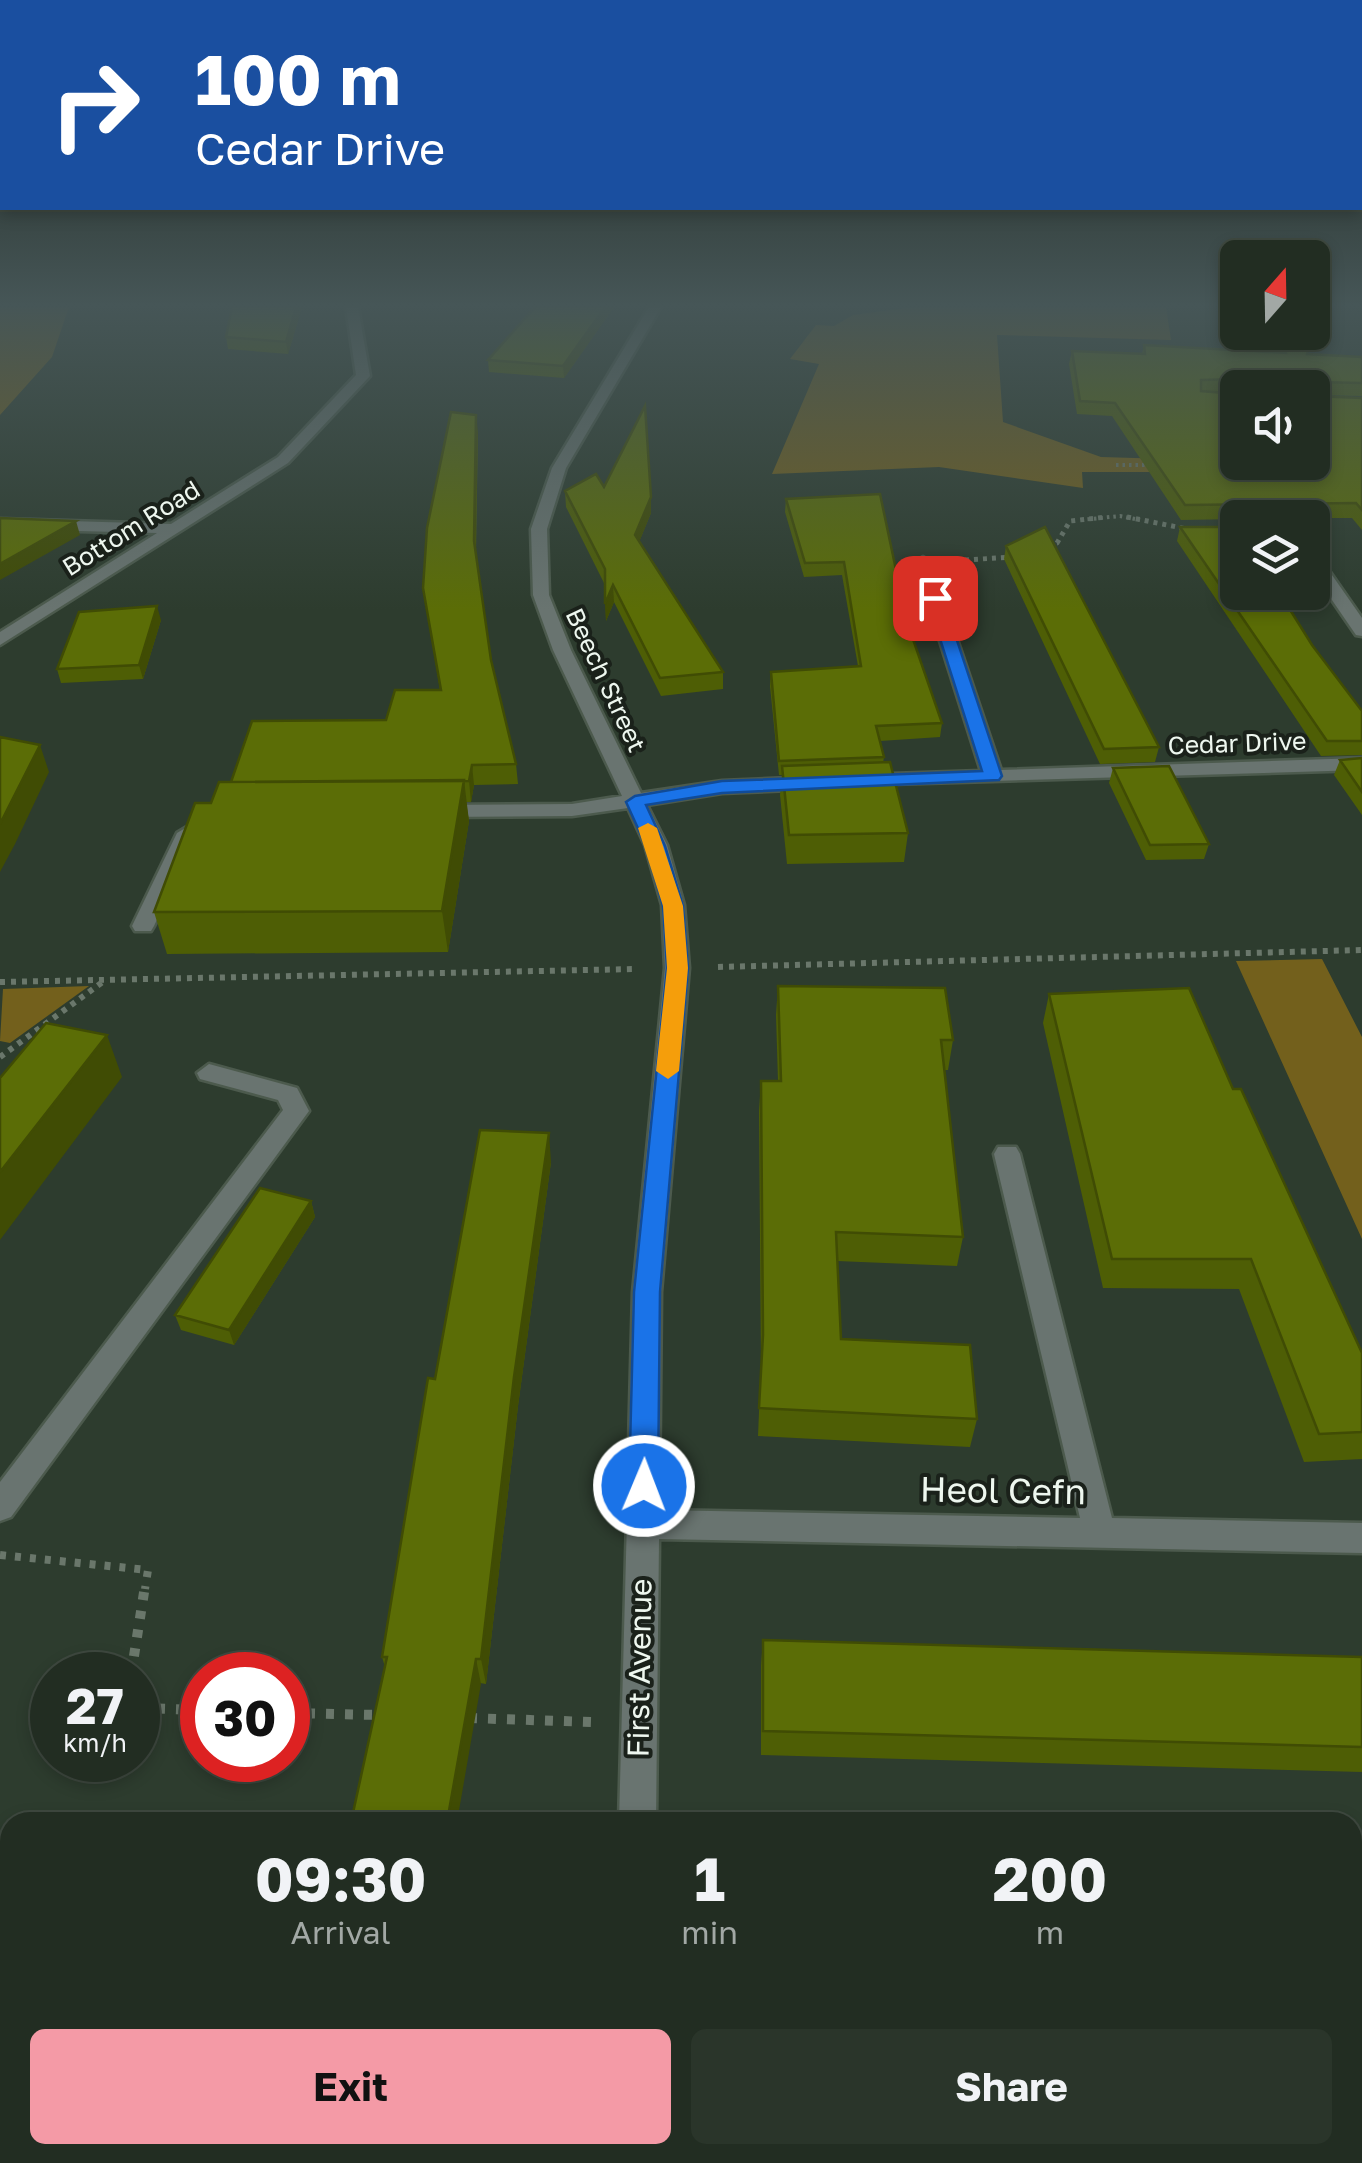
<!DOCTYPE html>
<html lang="en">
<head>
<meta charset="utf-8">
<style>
	body { margin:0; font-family:"Golos Text",sans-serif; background:#2a352a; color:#f1f3f6; height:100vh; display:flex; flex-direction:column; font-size:38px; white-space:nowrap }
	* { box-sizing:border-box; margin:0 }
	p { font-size:32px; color:#a2a8a5 }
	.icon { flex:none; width:55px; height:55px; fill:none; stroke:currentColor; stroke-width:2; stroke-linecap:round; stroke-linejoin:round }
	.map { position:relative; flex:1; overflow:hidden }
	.drawer { position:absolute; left:0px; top:1812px; width:1362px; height:352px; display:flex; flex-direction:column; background:#222d22; border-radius:30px 30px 0 0; box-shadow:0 5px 15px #0003,0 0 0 2px #3f4940 }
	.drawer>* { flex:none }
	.hud { position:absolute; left:0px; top:0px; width:1362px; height:210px; box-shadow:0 5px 15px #0003,0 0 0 2px #3f4940; background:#1a4fa0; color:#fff; overflow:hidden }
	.needle { width:65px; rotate:20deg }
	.fabs { position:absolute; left:1220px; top:240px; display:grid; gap:20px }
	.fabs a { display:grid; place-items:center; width:110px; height:110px; border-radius:15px; background:#222d22; box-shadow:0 5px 15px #0003,0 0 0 2px #3f4940; font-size:50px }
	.speed { position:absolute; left:30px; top:1652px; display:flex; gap:20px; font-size:50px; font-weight:700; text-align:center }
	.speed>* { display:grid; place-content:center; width:130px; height:130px; border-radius:50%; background:#222d22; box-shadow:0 5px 15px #0003,0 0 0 2px #3f4940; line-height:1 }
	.speed small { font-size:25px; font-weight:400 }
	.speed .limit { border:15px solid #d22; background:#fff; color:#111 }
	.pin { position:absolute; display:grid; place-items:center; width:85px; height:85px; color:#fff; margin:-42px; border-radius:20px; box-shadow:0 5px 15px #0006 }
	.me { position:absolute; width:110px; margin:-55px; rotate:1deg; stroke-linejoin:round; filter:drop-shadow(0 0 8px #0008) }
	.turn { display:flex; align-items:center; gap:35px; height:210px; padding:0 30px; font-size:45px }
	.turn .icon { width:130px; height:130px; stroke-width:2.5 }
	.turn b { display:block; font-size:70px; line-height:85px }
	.eta { display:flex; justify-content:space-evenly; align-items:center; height:170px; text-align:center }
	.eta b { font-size:60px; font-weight:700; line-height:70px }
	.cta { display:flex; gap:20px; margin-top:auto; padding:20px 30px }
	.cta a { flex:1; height:115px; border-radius:15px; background:#f49aa6; color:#111; font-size:40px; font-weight:700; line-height:115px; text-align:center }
	.cta a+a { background:#2a352a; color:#f1f3f6 }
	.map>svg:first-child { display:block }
</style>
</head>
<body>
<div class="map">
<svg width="1362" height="2163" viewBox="0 0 1362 2163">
	<rect width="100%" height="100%" fill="#2d3c2e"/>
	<path fill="#73601c" d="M0,307H69L52,357L0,415Z
		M914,307H1166L1171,340L997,335L1003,422L1101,457L1237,461L1284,472H1082L1083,488L939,467L772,474L819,364L790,359L816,325L834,326L853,315Z
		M1322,959L1362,1037V1239L1236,961Z
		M89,986L10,1043L0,1041L3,989Z"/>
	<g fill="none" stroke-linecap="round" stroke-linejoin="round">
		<defs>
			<path id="minor" d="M346,307H358L370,376L288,463L0,645V632L157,533L0,529V519L171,524L278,457L356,375Z
				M649,307H661L566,468L547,529L549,595L571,650L641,793L722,781L812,777L822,783L812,789L722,793L647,805L667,845L684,905L689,968L661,1292L659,1510L1080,1518L994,1154L998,1147H1016L1020,1154L1112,1518L1362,1523V1553L659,1539L656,1822H619L633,1292L665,968L662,905L645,845L628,808L572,816L434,817L424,811L434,805L572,804L622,796L553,650L533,595L531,529L552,468Z
				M1312,553L1318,555L1362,618V636L1356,635L1312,571Z
				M923,557L931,562L1001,770L1362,758V770L855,785L852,781L862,775L981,771L915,562Z
				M187,827L197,833L154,926L151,931H135L132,926L177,833Z
				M209,1064L297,1088L309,1111L11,1517L0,1521V1482L283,1110L278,1100L200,1079L197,1073Z
				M1352,2044H1362V2086H1352Z
				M591,2155H633L632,2163H590Z"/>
		</defs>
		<use href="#minor" stroke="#4c5a4d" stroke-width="5"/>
		<path stroke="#6a776b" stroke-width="4" stroke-dasharray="2.5 4" stroke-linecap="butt" d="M1116,465H1151
			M1081,520L1120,516L1140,520"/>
		<path stroke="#6a776b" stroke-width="5" stroke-dasharray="4 5" stroke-linecap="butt" d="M1127,517L1187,529
			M1048,545L1057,543L1070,521L1106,517
			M965,560L1013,557"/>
		<path stroke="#6a776b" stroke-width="6" stroke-dasharray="5 6" stroke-linecap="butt" d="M718,967L1362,950
			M0,982L636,969
			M0,1057L104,981"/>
		<path stroke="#6a776b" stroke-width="8" stroke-dasharray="6 9" stroke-linecap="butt" d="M0,1555L148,1570L145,1589"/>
		<path stroke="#6a776b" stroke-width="10" stroke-dasharray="8 11" stroke-linecap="butt" d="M131,1675L145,1586
			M138,1708L202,1710
			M288,1713L381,1715
			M469,1718L591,1722"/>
		<use href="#minor" fill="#697470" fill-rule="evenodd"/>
	</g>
	<path fill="#4e5e05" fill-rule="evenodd" d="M302,307L288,354L228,349L226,337Z
		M535,307H614L564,378L489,372L488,360Z
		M1272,332H1312L1307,354L1362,357V396L1313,395L1362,398V530L1352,518H1238V519L1181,520L1112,416L1077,414L1069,364L1072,351L1142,354L1144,345L1279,352ZM1238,388H1312L1238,394L1221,393L1238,392Z
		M478,432L476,554L491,660L516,764L518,784L474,785L471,802H466L469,821L448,952L167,954L154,912L211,803L231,782L386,720L440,690L423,588Z
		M604,487L651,497V513L639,542L723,672V689L661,696L614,602L606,621L605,585L566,507L565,491Z
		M786,499L907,622L942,723L940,737L880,741L884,757L883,763L908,833L904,862L787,864L780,795L782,775H779L770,686L771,672L858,666L842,575L804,577L785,512Z
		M1180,527L1312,645L1362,711V755L1321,756L1177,541Z
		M1006,546L1159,747L1155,762L1100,764L1004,559Z
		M161,620L143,679L61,683L57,669Z
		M1362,758V815L1334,775L1340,760Z
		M1113,768L1209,844L1204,859L1146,860L1109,783Z
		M778,986L953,1040L948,1070H944L963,1237L957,1266L837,1261L841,1339L977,1419L970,1447L758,1436L761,1364L759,1111L761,1081H778L776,1015Z
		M1049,994L1233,1089L1362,1353V1459L1304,1462L1239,1289L1103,1288L1043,1023Z
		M551,1162L518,1406L486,1684L385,1667L382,1657L435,1379Z
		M311,1201L315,1217L234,1345L181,1330L175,1315Z
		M763,1640L1362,1657V1772L761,1755V1665Z
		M766,2155H880V2161L879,2163H766Z"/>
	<path fill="#404c04" d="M296,307H302L288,354L286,342Z
		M605,307H614L564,378L563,366Z
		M476,415L478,432L475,560L474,541Z
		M651,497V513L635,552V535Z
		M76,521L80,535L0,580V564Z
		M613,585L614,602L606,621L605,604Z
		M157,606L161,620L143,679L139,665Z
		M40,745L49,772L15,844L0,872V824Z
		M472,765L474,785L471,802L469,781Z
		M464,780L469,821L448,952L442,911Z
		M107,1035L122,1077L0,1240V1172Z
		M549,1133L551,1162L518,1406L486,1684L481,1659L514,1377Z
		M311,1201L315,1217L234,1345L229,1330Z
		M476,1659L481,1684L457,1822H447Z
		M387,2155H405L403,2163H385Z"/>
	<path fill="#5b6d06" stroke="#404c04" stroke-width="2.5" d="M232,307H296L286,342L226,337Z
		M535,307H605L563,366L488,360Z
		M1312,307H1320L1307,354L1362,357V383L1316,382L1312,388H1244L1241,379L1201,380V391L1238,394V462H1312V390L1313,396L1362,398V510L1356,503L1185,505L1115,403L1080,401L1072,351L1145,354L1144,345L1286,353L1280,332H1312Z
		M645,406L651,497L635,535L723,672L660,678L613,585L605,604V569L565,491L596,474L604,487Z
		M451,412L476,415L474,541L491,660L516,764L472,765L469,781L231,782L252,721L386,720L395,690H441L423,588L427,528Z
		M880,494L907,622L942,723L876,726L884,757L779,761L771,672L861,666L844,562L805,563L786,499Z
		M0,518L76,521L0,564Z
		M1045,527L1159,747L1104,749L1006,546Z
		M1180,527H1238V592H1279L1312,645L1362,711V741H1327Z
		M157,606L139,665L57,669L79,612Z
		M0,737L40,745L0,824Z
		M1362,758V792L1340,760Z
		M890,762L908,833L789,835L782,766Z
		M1169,766L1209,844L1150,845L1113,768Z
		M464,780L442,911L154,912L195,803H211L219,782Z
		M778,986L945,988L953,1040H941L963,1237L836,1232L841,1339L970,1345L977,1419L759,1408L763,1335L761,1081H781Z
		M1189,988L1233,1089H1241L1362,1353V1432L1319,1434L1251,1259H1112L1049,994Z
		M46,1023L107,1035L0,1172V1078Z
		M480,1130L549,1133L514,1377L481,1659H476L447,1822H351L387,1657H382L428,1378L435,1379Z
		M260,1188L311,1201L229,1330L175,1315Z
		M763,1640L1362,1657V1747L763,1731Z
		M262,2155H387L385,2163H260Z
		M772,2155H880V2161Z"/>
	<linearGradient id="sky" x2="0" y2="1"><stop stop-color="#192119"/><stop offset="0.5" stop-color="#465657"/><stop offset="1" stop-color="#465657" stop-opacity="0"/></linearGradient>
	<rect width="1362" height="610" fill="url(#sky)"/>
	<path fill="#1a73e8" stroke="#114b97" stroke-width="2.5" d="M935,593L943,598L1002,776L999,780L722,793L646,805L665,846L683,906L688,968L660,1292L658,1486L654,1495L644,1499L633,1495L629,1486L634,1292L667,968L663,906L646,846L626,802L635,796L722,781L982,771L927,598Z"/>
	<path fill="#f59e0b" d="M648,823L657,828L683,906L688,968L679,1071L668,1079L656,1071L667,968L663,906L638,828Z"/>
	<g text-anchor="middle" stroke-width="8" stroke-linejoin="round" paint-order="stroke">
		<g font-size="25" fill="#eef7ef" stroke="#1a211a">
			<text transform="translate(131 528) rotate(-32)" y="9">Bottom Road</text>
			<text transform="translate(606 680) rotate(65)" y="9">Beech Street</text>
			<text transform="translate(1237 743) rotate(-2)" y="9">Cedar Drive</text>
		</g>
		<g font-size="30" fill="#eef7ef" stroke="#1a211a">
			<text transform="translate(640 1668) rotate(-89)" y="10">First Avenue</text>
		</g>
		<g font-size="35" fill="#eef7ef" stroke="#1a211a">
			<text transform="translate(1003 1491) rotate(1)" y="12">Heol Cefn</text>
		</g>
	</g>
</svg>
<div class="fabs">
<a><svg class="needle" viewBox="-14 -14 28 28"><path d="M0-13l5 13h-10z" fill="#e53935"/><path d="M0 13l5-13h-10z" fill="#a2a8a5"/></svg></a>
<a><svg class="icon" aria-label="sound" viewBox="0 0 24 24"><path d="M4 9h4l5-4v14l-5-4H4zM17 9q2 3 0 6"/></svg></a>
<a><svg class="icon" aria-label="layers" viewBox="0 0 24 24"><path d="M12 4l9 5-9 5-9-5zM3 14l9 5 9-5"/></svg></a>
</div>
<div class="speed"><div>27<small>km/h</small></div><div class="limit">30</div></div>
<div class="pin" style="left:935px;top:598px;background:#d93025"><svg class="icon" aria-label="arrive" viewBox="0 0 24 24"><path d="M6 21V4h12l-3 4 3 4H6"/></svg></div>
<svg class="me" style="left:644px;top:1486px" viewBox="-20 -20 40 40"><circle r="17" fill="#1a73e8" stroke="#fff" stroke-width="3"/><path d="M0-11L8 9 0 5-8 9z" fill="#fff"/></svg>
<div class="hud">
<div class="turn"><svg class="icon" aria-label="right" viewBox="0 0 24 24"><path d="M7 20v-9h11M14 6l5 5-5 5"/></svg><div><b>100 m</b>Cedar Drive</div></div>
</div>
<section class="drawer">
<div class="eta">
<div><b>09:30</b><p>Arrival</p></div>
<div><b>1</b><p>min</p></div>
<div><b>200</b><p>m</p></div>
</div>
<div class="cta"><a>Exit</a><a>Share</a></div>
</section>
</div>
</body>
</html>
